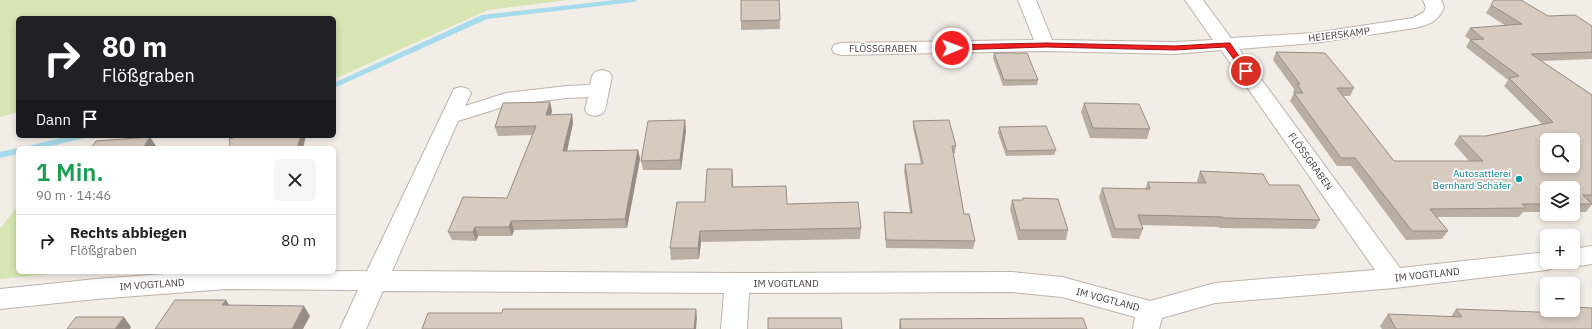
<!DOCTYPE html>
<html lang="de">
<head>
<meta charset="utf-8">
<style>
	body { margin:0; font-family:"IBM Plex Sans",sans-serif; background:#f6f6f6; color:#222; height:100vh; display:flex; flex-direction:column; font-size:15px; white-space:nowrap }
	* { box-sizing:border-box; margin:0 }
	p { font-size:13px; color:#767676 }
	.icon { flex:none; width:22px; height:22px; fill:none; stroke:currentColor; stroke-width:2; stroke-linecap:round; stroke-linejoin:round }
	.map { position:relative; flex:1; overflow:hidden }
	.side { position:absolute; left:16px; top:146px; width:320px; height:128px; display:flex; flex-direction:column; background:#fff; border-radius:6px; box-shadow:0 2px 6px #0003 }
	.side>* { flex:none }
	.hud { position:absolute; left:16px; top:16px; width:320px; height:122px; border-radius:6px; box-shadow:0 2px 6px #0003; background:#202124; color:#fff; overflow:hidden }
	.fabs { position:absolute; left:1540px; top:133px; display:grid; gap:8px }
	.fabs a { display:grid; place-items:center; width:40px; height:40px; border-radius:6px; background:#fff; box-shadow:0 2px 6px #0003; font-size:20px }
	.pin { position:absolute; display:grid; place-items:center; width:34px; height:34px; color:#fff; margin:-17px; border:2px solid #fff; border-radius:50%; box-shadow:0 1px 4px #0007 }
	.me { position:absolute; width:44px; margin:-22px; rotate:89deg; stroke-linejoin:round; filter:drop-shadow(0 0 3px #0008) }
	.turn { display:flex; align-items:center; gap:14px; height:84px; padding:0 20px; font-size:18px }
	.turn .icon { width:52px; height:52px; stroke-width:2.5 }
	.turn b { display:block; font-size:28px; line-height:34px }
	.then { display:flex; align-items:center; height:38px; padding:0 20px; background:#0003; gap:8px; font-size:15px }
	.round { display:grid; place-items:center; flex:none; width:42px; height:42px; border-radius:6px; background:#f6f6f6 }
	.summary { display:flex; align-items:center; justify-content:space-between; height:68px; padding:0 20px }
	h1 { font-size:24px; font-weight:600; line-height:30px; color:#1e9e55 }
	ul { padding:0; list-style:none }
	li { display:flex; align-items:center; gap:12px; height:52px; padding:0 20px; border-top:1px solid #e0e0e0 }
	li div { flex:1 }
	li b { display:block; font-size:15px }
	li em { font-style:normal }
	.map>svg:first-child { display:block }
</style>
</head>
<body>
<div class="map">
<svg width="1592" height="329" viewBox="0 0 1592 329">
	<rect width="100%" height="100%" fill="#f3ede7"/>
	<path fill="#d6e5b1" d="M0,0H569L488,10L334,79V18H18V112L0,117Z
		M18,205V272H67L0,279V229Z"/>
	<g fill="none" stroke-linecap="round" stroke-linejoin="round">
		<path fill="#a5dbed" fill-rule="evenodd" d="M615,0H638L634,2L487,19L334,88V83L482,15Z
			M70,136H86L85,138L43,148H27L28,146Z
			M18,148V154L0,158V152Z"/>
		<defs>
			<path id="street" d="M1018,0H1036L1052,40L1175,42L1213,40L1185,0H1203L1231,38L1314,33L1413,18L1424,12L1426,7L1423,0H1441L1444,7C1439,21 1429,25 1415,28L1314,43L1239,49L1400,268L1547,252V262H1559L1556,267L1547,270L1394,288L1215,303L1162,318L1159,329H1133L1135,317L1062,297L1012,292L749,293L747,329H721L724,293L383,291L366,329H340L358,290L226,289L96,299L0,309V289L96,279L192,272L367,271L454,89L461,87L468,89L471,93L465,106L506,93L567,86L590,85L592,76L595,72L602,70L609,72L612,76L605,110L602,114L595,116L588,114L585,110L588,97L567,98L509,105L458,121L392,271L737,273L1012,272L1062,277L1150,301L1215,283L1375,270L1221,50L1175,54L1045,51L841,55L834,53L832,49L834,45L841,43L1034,40Z
				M1592,246V264L1573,267L1564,264L1563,262H1573V249Z"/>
		</defs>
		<use href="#street" stroke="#beb3aa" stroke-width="2"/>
		<use href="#street" fill="#fff" fill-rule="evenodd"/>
	</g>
	<path fill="#b9aea4" d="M779,0L780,29L741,30V21Z
		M1494,0L1548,16L1592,26V59L1542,61L1592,95V204L1586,212H1573V188H1547V212H1523L1519,217H1437L1448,231L1442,239L1406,240L1351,166H1337L1290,101L1294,93L1293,92L1294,89L1273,60L1276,52L1354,88L1350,96H1343L1394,161H1469L1454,144L1459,136H1486L1542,124L1504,86L1508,80L1466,47L1470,40L1465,36L1470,28L1506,26L1486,13Z
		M994,53L1038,80L1037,85L1003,86L993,58Z
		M550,102L552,111L551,115L572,114L573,123L567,151L638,150L640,159L627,228L514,230L512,236H478L476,241L452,240L448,232L507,198L533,135L498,136L495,127Z
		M1084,103L1150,129L1147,139L1090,138L1081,112Z
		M913,121L956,146L955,153H953L964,214L975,241L973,249L886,248L884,220V212L910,213L904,171L905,164H921L913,128Z
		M999,127L1056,150L1054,155L1006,156L998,133Z
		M686,130L681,170H643L641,161Z
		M732,169L733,187L787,204L861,228L860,239L701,242L699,259L671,260L670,248L705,202Z
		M1200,171L1269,185L1320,220L1315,229L1219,228V227L1141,225L1143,229L1139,239L1112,238L1099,197L1102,188L1145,189L1148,182L1198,183L1197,181Z
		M1023,198L1068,230L1066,240H1018L1010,209L1012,200H1023Z
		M1456,309L1555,313L1557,310H1573L1592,329H1382L1380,326L1388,314L1451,317Z
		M900,319L1087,329H899V325Z"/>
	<path fill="#968d86" d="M550,102L552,111L548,124L546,115Z
		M572,114L573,123L565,160L563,151Z
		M685,120L686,130L681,170L680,160Z
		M301,136H306L303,148H297Z
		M150,137L156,146L155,148H143Z
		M638,150L640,159L627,228L625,219Z
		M732,169L733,180L732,199Z
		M511,221L514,230L512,236L509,227Z
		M475,227L478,236L476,241L473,232Z
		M700,231L701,242L699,259L698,248Z
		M226,300L232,309L222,305Z
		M304,306L310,316L303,329H292Z
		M696,309L697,318L696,329H694Z
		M124,317L131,327L130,329H115Z"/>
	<path fill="#d7cabf" stroke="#968d86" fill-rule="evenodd" d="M741,0H779L780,20L741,21Z
		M1494,0H1521L1548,16L1575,15L1592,26V52L1531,54L1592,95V195H1583L1592,204H1573V188H1547V204H1522L1526,208L1430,209L1448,231H1412L1355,158H1341L1294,93H1303L1297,84H1300L1276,52L1325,53L1354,88H1337L1394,161H1483L1459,136H1486L1553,122L1509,78L1519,76L1470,40L1484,39L1470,28L1522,24L1491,5ZM1547,140H1573V166H1547Z
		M994,53H1027L1038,80H1004Z
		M550,102L546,115L572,114L563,151L638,150L625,219L511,221L509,227H475L473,232H448L463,197L507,198L536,126L495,127L503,103Z
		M1084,103L1139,104L1150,129L1093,128Z
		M685,120L680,160L641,161L648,121Z
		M949,120L956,146H952L964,214H969L975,241L886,240L884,212L912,213L905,164H923L913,121Z
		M1046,126L1056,150L1007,151L999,127Z
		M234,136H301L297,148H228L230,144L229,139L233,138Z
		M150,137L143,148H91L96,141Z
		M707,169H732V187L786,186L787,204L858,202L861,228L700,231L698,248H670L677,202H705Z
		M1200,171L1263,174L1269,185H1299L1320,220L1224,218L1223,217L1138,215L1143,229H1115L1102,188L1150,189L1148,182L1206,183Z
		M1023,198L1058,199L1068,230H1020L1012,200H1023Z
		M175,300H226L222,305L304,306L292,329H155Z
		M1573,307L1592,308V329H1396L1388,314L1462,317L1456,309L1565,313L1563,310H1573Z
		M503,309H696L694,329H422L428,313H502Z
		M76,317H124L115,329H67Z
		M768,318H841L842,329H768Z
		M1083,318L1087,329H901L900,319Z"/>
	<path fill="#f11f21" stroke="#9d1415" d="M1046,43L1175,46L1227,43H1230L1249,71L1248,72H1243L1225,47L1175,50L1046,47L952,50L948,48L952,45Z"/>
	<circle fill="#0f9aa8" stroke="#fff" stroke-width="1.5" cx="1519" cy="179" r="4"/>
	<g text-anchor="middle" stroke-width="3.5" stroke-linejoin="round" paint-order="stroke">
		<g font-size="10" fill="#453d36" stroke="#fff">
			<text transform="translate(1339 34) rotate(-7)" y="4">HEIERSKAMP</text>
			<text x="883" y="52">FLÖSSGRABEN</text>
			<text transform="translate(1311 161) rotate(54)" y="4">FLÖSSGRABEN</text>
			<text transform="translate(1427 274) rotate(-6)" y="4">IM VOGTLAND</text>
			<text x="786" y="287">IM VOGTLAND</text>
			<text transform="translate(152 284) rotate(-4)" y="4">IM VOGTLAND</text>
			<text transform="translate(1108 299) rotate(15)" y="4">IM VOGTLAND</text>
		</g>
		<g font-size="10" fill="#0d838f" stroke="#fff" text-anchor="end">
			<text x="1511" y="177">Autosattlerei<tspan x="1511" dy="12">Bernhard Schäfer</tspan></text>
		</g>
	</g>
</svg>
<div class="fabs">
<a><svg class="icon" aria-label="search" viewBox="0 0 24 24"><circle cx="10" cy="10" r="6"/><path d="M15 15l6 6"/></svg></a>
<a><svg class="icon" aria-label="layers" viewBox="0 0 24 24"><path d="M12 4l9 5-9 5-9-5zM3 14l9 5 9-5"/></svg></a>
<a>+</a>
<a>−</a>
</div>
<div class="pin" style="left:1246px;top:71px;background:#d93025"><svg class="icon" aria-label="arrive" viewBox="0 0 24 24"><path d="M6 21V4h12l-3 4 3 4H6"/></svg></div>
<svg class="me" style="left:952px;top:48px" viewBox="-20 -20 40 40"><circle r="17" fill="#f11f21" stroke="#fff" stroke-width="3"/><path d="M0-11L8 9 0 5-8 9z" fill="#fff"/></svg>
<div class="hud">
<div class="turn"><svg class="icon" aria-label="right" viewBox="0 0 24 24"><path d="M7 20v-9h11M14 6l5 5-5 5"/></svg><div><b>80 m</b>Flößgraben</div></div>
<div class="then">Dann<svg class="icon" aria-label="arrive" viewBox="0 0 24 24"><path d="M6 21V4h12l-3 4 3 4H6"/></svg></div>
</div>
<section class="side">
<div class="summary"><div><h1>1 Min.</h1><p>90 m · 14:46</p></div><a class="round"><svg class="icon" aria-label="close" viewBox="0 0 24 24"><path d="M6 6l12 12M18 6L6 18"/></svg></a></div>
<ul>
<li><svg class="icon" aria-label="right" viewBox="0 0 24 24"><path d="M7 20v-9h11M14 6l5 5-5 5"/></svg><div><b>Rechts abbiegen</b><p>Flößgraben</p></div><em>80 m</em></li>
</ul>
</section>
</div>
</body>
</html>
